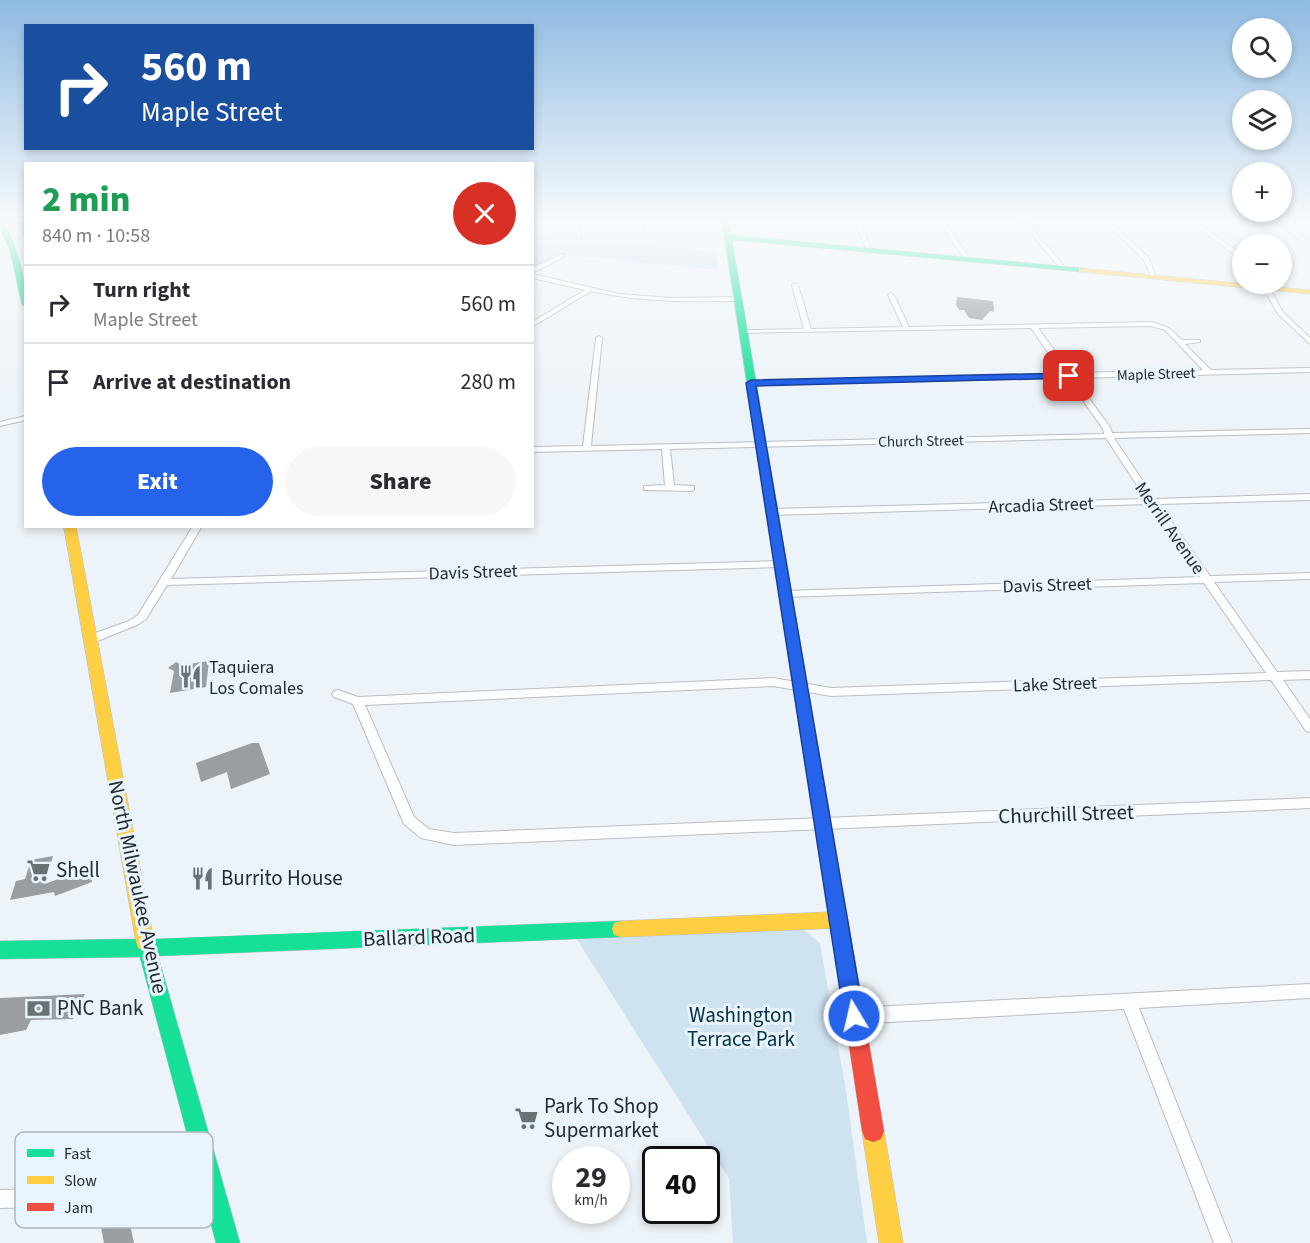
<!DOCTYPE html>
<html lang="en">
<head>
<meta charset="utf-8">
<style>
	body { margin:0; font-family:"Source Sans 3",sans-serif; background:#f7f7f7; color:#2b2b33; height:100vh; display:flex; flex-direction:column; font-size:22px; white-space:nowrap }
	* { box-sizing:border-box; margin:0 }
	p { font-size:20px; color:#7c7c81 }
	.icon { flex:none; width:33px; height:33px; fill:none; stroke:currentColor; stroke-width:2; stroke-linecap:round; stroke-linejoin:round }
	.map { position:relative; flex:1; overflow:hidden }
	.drawer { position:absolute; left:24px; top:162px; width:510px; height:366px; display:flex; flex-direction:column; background:#fff; border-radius:0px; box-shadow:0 3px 9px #0003 }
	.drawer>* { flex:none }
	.banner { position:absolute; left:24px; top:24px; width:510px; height:126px; border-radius:0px; box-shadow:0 3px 9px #0003; background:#1a4fa0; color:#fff; overflow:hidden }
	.buttons { position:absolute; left:1232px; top:18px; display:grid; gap:12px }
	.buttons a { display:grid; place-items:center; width:60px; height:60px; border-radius:50%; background:#fff; box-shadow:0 3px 9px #0003; font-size:30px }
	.speed { position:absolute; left:552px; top:1146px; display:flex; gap:12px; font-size:30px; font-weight:700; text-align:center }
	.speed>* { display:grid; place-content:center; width:78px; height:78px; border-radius:50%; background:#fff; box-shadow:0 3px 9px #0003; line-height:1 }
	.speed small { font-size:15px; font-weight:400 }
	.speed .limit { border:3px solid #111; border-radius:9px; background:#fff; color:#111 }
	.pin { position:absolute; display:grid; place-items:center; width:51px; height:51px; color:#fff; margin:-26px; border-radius:12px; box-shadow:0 3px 9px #0006 }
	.me { position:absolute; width:66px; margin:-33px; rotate:351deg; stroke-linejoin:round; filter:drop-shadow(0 0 4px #0008) }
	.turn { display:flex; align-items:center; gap:21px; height:126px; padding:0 18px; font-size:27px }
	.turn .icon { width:78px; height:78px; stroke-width:2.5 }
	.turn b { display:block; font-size:42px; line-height:51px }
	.round { display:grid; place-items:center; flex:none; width:63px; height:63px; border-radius:32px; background:#f7f7f7 }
	.summary { display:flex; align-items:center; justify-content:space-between; height:102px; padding:0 18px }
	h1 { font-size:36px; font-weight:800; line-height:45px; color:#1e9e55 }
	.action { display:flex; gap:12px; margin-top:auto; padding:12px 18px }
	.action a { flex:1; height:69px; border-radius:36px; background:#2563eb; color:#fff; font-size:24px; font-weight:800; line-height:69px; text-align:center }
	.action a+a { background:#f7f7f7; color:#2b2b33 }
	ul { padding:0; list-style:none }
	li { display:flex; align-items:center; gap:18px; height:78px; padding:0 18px; border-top:2px solid #e1e1e2 }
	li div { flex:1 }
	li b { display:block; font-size:22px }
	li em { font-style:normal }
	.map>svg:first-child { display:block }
</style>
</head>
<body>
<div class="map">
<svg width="1310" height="1243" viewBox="0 0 1310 1243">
	<rect width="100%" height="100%" fill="#edf4f9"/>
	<path fill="#cfe2f0" d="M534,234L716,252L718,270L560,254L533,269Z
		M802,928L820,943L846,1091L867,1243H733L729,1179L576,938Z"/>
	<path fill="#989ea2" d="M957,297L993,301L994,312L990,311L982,320L969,318L964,310H959L956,305Z
		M209,661L206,687L170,693L174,671L168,668L176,662L182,665Z
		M252,743H259L270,774L231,789L227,772L201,782L196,763Z
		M53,856L45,884L90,867L92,882L55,896L54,892L10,900L16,881L25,879L31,860Z
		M85,994L73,1019L31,1020L26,1030L0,1035V998Z
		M123,1192L134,1243H104L97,1207Z"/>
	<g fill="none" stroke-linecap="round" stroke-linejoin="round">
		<defs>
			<path id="street" d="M575,220H581L580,231L582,238H578L574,231Z
				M638,220H644L643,234L638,233Z
				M853,220H859L872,251L867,250Z
				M937,220H943L970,259L969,260H965Z
				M1019,220H1025L1065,267V269H1061Z
				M1103,220H1109L1149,258L1156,278L1151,277L1144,260Z
				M1188,220H1194L1242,255V260Z
				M1270,220H1277L1310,241V246Z
				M562,254L564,255V257L532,273V268Z
				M532,274L620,294L670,298L737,297L740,299L737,301C688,302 640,302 591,291L532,327V322L585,290L532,278Z
				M795,283L798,285L811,329L903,327L888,295L891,293L894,295L909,327L1152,322L1169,328L1182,340H1200V342L1185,344L1211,370L1310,368V372L1074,378L1110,427L1112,433L1310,429V433L1114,438L1155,499L1310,494V500L1159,504L1210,576L1310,573V579L1214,582L1277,672L1310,671V679L1283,680L1310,719V732L1306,731L1271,680L831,696L773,686L365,705L414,817L429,829L454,833L1310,798V808L454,845L421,838L404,824L353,704L334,697L332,694L334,691L338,690L358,697L773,678L831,688L1266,673L1204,583L785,597L780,594L785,591L1200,577L1150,504L772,515L767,512L772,509L1146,499L1106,438L670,449L674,485L694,486V490L691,491L644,490V486L665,485L662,449L532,452V447L583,446L596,338L599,336L602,338L591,446L1104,434L1103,429L1067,378L748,385V381H751L1063,374L1031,328L740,333V331L742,330L804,329L792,285ZM1151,326L1165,330L1203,370L1071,373L1038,328Z
				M1261,284H1267L1283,312L1310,338V344L1278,314Z
				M26,416V420L0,426V422Z
				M193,526H202L171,579L780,561L785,564L780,567L167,585L146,619L137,625L95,642H87L86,639L87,636L129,621L138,615Z
				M1310,984V998L1139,1008L1232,1243H1214L1124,1009L854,1024L849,1021L846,1016L849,1011L854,1008Z
				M38,1189L44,1192L47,1198L44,1204L38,1207L0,1208V1190Z"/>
			<path id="fast" d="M0,220H4C17,249 26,275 26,307L22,305L10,251L0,228Z
				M14,220H21L26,229V238Z
				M722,220H728L731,235L1082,268L1086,270L1082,272L732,240L804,665L802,669H792L790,665Z
				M621,921L628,923L630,929L628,935L621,937L158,956L240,1243H216L140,957L0,959V941L137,939L138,936L145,933L152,936L153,939Z"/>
			<path id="slow" d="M1079,268L1310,290V294L1082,272H1079Z
				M64,526H76L154,942L152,948L145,951L138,948L136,942Z
				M797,660L802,661L804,665L848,920L845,926L839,928L621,937L614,935L612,929L614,923L621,921L829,912L790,665L792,661Z
				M873,1120L881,1123L884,1131L903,1243H879L862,1131L865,1123Z"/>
			<path id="jam" d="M839,912L845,914L848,920L884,1131L881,1139L873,1142L865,1139L862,1131L830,920L833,914Z"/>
		</defs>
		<use href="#street" stroke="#b8bec3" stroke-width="2"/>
		<use href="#fast" stroke="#b8bec3" stroke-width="1"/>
		<use href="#slow" stroke="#b8bec3" stroke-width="1"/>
		<use href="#jam" stroke="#b8bec3" stroke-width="1"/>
		<use href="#street" fill="#fcfdfe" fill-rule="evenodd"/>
		<use href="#fast" fill="#16e098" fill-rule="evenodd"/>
		<use href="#slow" fill="#ffcf43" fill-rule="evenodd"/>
		<use href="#jam" fill="#f24e42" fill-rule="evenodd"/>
	</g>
	<linearGradient id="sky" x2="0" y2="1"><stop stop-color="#8fbbe2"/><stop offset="0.56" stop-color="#f7fafc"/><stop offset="1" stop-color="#f7fafc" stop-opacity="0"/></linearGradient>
	<rect width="1310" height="394" fill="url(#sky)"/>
	<path fill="#2563eb" stroke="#184099" stroke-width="1.5" d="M1069,373L1072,374V378L756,386L864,1016L861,1023L854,1026L847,1023L844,1016L746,383L751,380Z"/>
	<defs>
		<symbol id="restaurant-bare" viewBox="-9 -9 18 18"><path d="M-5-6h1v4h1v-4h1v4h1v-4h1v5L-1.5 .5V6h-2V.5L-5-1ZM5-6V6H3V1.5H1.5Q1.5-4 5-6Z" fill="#6a7175" stroke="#e8f5fe" stroke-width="2.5" paint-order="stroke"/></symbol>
		<symbol id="supermarket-bare" viewBox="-9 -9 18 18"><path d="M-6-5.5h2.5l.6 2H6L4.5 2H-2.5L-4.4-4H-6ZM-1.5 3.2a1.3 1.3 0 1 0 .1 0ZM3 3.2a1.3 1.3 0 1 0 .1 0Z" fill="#6a7175" stroke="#e8f5fe" stroke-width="2.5" paint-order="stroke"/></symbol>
		<symbol id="bank-bare" viewBox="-9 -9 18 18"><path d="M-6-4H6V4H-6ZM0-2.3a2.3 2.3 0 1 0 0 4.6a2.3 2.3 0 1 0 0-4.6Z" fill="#6a7175" stroke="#e8f5fe" stroke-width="2.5" paint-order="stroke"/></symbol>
	</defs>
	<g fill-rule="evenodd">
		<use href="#restaurant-bare" x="174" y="660" width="33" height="33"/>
		<use href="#supermarket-bare" x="22" y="854" width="33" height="33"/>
		<use href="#restaurant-bare" x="186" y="862" width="33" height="33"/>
		<use href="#bank-bare" x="22" y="992" width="33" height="33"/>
		<use href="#supermarket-bare" x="510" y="1102" width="33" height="33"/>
	</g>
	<g text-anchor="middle" stroke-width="6" stroke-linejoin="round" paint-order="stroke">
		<g font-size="15" fill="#242a2e" stroke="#e8f5fe">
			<text transform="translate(1156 374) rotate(-2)" y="5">Maple Street</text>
			<text transform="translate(921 441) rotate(-1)" y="5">Church Street</text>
		</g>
		<g font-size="18" fill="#242a2e" stroke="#e8f5fe">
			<text transform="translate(1041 505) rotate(-2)" y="6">Arcadia Street</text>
			<text transform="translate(1170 528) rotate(55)" y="6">Merrill Avenue</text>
			<text transform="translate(473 572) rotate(-2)" y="6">Davis Street</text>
			<text transform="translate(1047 585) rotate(-2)" y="6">Davis Street</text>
			<text transform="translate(1055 684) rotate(-2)" y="6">Lake Street</text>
		</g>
		<g font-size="18" fill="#242a2e" stroke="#e8f5fe" text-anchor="start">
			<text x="209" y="673">Taquiera<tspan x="209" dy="21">Los Comales</tspan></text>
		</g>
		<g font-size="21" fill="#242a2e" stroke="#e8f5fe">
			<text transform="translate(1066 814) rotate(-2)" y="7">Churchill Street</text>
			<text transform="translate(138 887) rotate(78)" y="7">North Milwaukee Avenue</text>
			<text transform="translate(419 937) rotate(-2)" y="7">Ballard Road</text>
		</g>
		<g font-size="21" fill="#242a2e" stroke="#e8f5fe" text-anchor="start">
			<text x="56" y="877">Shell</text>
			<text x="221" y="885">Burrito House</text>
			<text x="57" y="1015">PNC Bank</text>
			<text x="544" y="1113">Park To Shop<tspan x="544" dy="24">Supermarket</tspan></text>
		</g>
		<g font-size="21" fill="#002f49" stroke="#e8f5fe">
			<text x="741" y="1022">Washington<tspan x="741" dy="24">Terrace Park</tspan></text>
		</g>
	</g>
	<rect x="15" y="1132" width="198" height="96" rx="9" fill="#e8f5fe" stroke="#adb8c0" stroke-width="1.5"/>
	<rect x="27" y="1149" width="27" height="8" fill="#16e098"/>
	<rect x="27" y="1176" width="27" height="8" fill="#ffcf43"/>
	<rect x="27" y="1203" width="27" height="8" fill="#f24e42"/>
	<g font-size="16" fill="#242a2e">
		<text x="64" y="1159">Fast</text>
		<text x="64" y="1186">Slow</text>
		<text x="64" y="1213">Jam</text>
	</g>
</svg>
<div class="buttons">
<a><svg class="icon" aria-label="search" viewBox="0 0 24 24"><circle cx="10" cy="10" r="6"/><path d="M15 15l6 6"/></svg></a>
<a><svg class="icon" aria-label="layers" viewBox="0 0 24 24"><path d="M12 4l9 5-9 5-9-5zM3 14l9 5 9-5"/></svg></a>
<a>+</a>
<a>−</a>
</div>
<div class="speed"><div>29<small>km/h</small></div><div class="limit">40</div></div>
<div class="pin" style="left:1069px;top:376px;background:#d93025"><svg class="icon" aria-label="arrive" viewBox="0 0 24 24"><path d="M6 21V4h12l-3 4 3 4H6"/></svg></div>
<svg class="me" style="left:854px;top:1016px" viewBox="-20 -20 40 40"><circle r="17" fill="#2563eb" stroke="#fff" stroke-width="3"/><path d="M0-11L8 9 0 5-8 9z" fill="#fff"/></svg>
<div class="banner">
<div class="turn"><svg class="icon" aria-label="right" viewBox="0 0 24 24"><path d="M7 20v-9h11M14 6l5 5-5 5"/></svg><div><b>560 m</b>Maple Street</div></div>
</div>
<section class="drawer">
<div class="summary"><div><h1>2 min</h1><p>840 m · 10:58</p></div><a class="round" style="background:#d93025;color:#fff"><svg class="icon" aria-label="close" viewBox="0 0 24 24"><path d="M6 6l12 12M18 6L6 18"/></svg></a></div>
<ul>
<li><svg class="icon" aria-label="right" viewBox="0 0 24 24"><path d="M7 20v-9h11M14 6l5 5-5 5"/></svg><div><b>Turn right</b><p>Maple Street</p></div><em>560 m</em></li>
<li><svg class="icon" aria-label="arrive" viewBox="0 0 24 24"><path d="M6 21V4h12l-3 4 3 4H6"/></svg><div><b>Arrive at destination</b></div><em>280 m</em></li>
</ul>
<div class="action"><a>Exit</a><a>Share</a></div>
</section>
</div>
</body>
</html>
